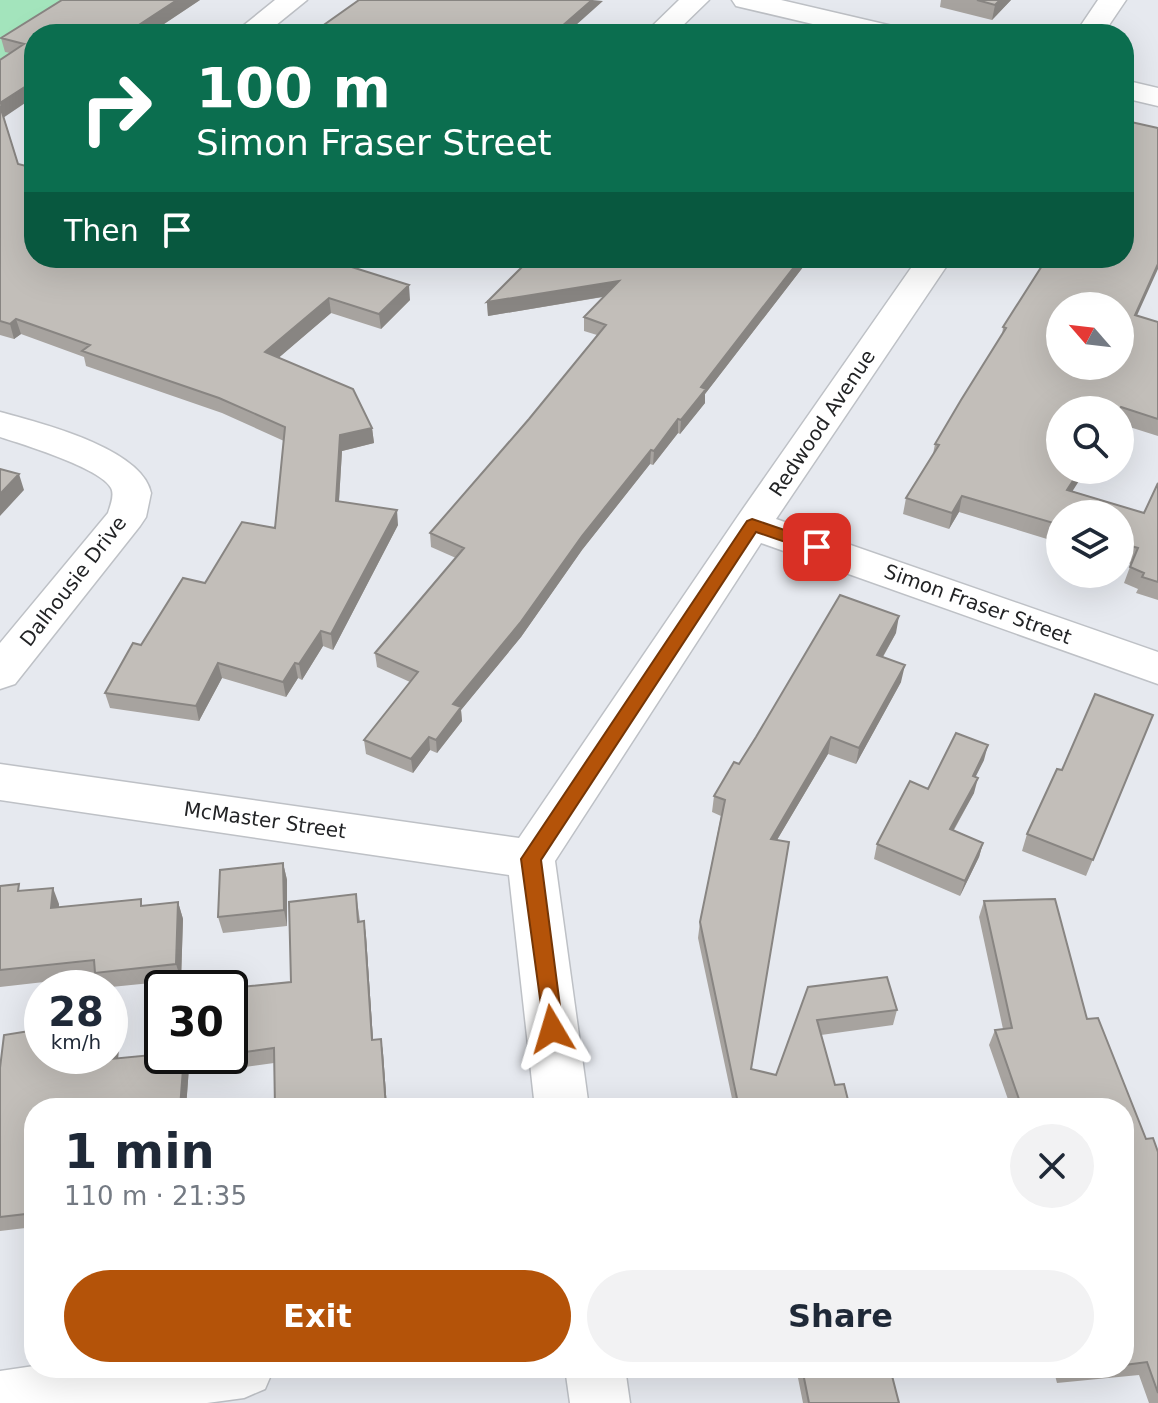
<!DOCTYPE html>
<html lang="en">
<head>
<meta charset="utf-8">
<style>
	body { margin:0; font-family:"DejaVu Sans",sans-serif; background:#f2f2f3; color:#1f2937; height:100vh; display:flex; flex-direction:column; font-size:30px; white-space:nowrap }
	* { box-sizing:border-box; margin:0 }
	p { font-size:26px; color:#747a83 }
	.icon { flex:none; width:44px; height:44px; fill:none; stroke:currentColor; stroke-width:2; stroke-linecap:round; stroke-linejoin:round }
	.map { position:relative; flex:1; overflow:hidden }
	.sheet { position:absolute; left:24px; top:1098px; width:1110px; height:280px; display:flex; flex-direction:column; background:#fff; border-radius:32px; box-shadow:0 8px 32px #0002 }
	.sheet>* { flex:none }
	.hud { position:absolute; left:24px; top:24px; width:1110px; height:244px; border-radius:32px; box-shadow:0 8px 32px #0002; background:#0b6e4f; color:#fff; overflow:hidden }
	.needle { width:52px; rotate:298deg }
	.buttons { position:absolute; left:1046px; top:292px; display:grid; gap:16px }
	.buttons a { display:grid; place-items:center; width:88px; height:88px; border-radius:50%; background:#fff; box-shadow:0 8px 32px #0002; font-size:40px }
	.speed { position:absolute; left:24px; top:970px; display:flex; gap:16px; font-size:40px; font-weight:700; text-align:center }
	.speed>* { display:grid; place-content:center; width:104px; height:104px; border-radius:50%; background:#fff; box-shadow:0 8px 32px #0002; line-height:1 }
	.speed small { font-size:20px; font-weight:400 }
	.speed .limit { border:4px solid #111; border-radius:12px; background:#fff; color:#111 }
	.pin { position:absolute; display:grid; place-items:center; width:68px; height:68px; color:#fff; margin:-34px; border-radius:16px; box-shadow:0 4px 12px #0006 }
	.me { position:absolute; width:88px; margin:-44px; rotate:353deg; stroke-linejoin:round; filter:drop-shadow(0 0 6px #0008) }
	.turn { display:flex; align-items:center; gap:28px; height:168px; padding:0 40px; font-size:36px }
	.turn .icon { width:104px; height:104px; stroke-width:2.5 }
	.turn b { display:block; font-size:56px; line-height:68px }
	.then { display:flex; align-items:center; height:76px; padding:0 40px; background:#0003; gap:16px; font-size:30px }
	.round { display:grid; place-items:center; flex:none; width:84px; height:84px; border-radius:42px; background:#f2f2f3 }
	.summary { display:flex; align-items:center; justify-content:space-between; height:136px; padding:0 40px }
	h1 { font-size:48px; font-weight:700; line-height:60px }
	.cta { display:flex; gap:16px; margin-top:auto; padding:16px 40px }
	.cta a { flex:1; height:92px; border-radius:48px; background:#b45309; color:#fff; font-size:32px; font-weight:700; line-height:92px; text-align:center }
	.cta a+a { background:#f2f2f3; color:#1f2937 }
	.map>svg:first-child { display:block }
</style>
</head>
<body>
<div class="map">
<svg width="1158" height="1403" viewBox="0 0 1158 1403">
	<rect width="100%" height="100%" fill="#e6e9ef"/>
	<path fill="#a3e4bc" d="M0,0H102L34,34L0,65Z"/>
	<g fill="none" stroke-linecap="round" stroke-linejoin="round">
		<defs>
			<path id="street" d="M275,0H307L265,34H233Z
				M679,0H709L674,34H644Z
				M918,258H952L776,519L1158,652V684L761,543L555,861L589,1108H535L509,875L0,800V764L519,838L738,516Z
				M0,412C40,423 142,448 151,493L146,517L140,526L15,684L0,689V643L108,513C110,506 115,495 111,488C101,468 22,444 0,437Z
				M34,1366V1368H274L265,1389L244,1398L207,1403H0V1371Z
				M565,1368H625L630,1403H570Z"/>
			<path id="secondary" d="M732,0H781L901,28L905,34H855L736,6Z
				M1098,0H1126L1103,34H1075Z
				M1124,80L1158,88V106L1124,98Z"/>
		</defs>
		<use href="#street" stroke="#bec1c6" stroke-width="3"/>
		<use href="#secondary" stroke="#bec1c6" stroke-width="3"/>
		<use href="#street" fill="#fff" fill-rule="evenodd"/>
		<use href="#secondary" fill="#fff" fill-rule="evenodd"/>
	</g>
	<path fill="#a7a39f" d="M200,0L149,34H34L4,117L18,164L410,300L381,329L331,313L279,357L372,428L374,443L342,451L339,501L398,525L333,650L323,646L302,680L298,678L286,697L222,678L199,721L110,708L105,693L141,645L205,583L275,528L284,441L222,413L86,366L84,357L21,334L14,339L0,335V60L10,53L5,52L1,38Z
		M941,0H1011L992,20L940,7Z
		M810,258L705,394V403L680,434L678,433L653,465L650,464L582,550L521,637L461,710L462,721L437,753L430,750L413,773L366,754L364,740L410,682L377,667L375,653L456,558L431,547L430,533L529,419L597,335L584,331V317L603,297L488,316L487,302Z
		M1137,316L1158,322V436L1120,424V410L1072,491L1144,513L1158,483V600L1136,593L1138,589L1124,583L1131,564L1120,561V514H1060V543L959,512L949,529L903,514L906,498L933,454L935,444L1002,336L1003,327Z
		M896,633L883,657L901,682L856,764L828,754L777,840L751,1069L776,1075L808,987L897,1010L893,1025L821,1035L835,1085L850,1108H734L698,938L700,922L721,816L712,812L714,796L739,764Z
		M1153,715L1086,876L1022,851L1027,834L1062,770Z
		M984,760L975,777L974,793L954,830L983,843L979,857L960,896L874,859L877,844L928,789Z
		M283,863L287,880V926L223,933L218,917Z
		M0,886L22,891L59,904V907L144,906L178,902L183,919L181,980L101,988L97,976L0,987Z
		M356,894L360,921H364L366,936L373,1040L381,1039L383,1053L387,1108H275L274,1063L207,1072L202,1056H230V988L291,982Z
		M984,901L1087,1019L1146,1139L1158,1152V1403H1149L1139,1375L1057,1383L1053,1368H1124V1108H1011L989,1045L995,1030L1003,1029L979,917Z
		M120,1034L118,1058L185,1056L189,1067L186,1108H34V1227L0,1231V1068Z
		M796,1368H890L899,1403H803Z"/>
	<path fill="#888582" d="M177,0H200L149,34H125Z
		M592,0L603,1L566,34H553Z
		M1000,0H1011L992,20L995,5Z
		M34,81V97L3,118L0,103Z
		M801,258H810L705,394V403L680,434L681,420L701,387Z
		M1158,264V269L1130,331L1135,315Z
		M619,281V294L488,316L487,302Z
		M409,285L410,300L381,329L379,314Z
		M329,298L331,313L268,367L265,352Z
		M16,319L21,334L14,339L10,324Z
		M678,419V433L653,465L654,451Z
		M372,428L374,443L342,451L338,516L336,501L340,435Z
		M651,450L650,464L582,550L521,637L461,710L462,721L437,753L436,740L453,704L582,536Z
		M1080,470H1086L1063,506L1067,490Z
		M19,474L24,490L0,516V494Z
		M962,496L959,512L949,529L952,513Z
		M397,510L398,525L333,650L331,634Z
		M899,616L896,633L874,672L877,655Z
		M321,631L323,646L302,680L299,664Z
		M218,663L222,678L199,721L196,706Z
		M295,663L298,678L286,697L283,682Z
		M905,665L901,682L856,764L859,748Z
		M429,737L430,750L413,773L411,759Z
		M831,737L828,754L768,855L771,839Z
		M988,745L984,760L969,790L973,776Z
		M978,778L974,793L946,843L950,829Z
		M983,843L979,857L960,896L965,881Z
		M283,863L287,880V926L284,910Z
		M53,888L59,904L57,925L51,908Z
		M178,902L183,919L181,980L176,964Z
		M364,921L366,936L374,1054L372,1040Z
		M114,1019L120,1034L117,1073L111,1059Z
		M381,1039L383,1053L387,1108H386Z
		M184,1056H185L189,1067L186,1108H180Z"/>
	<path fill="#c2beb9" stroke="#888582" stroke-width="2" fill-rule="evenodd" d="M62,0H177L125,34H34V81L0,103V60L24,44L1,38Z
		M359,0H592L553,34H311Z
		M977,0H1000L995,5Z
		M748,27L778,34H740Z
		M0,106L18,164L34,168V258H323L409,285L379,314L329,298L265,352L353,389L372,428L340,435L336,501L397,510L331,634L321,631L299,664L295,663L283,682L218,663L196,706L105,693L133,643L141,645L183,578L205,583L242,522L275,528L285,427L219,398L82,351L90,345L16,319L10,324L0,321Z
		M1131,122L1158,128V264L1135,315L1158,322V419L1121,407L1119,410H1060V470H1080L1067,490L1144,513L1158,483V582L1142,577L1144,573L1130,567L1138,548L1120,543V514H1060V525L962,496L952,513L906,498L939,445L935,444L961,400L1006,328L1003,327L1047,258H1124V133ZM1060,306H1120V366H1060Z
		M531,258H801L701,387L706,389L681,420L678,419L654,451L651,450L582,536L520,623L453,704L461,707L436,740L429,737L411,759L364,740L418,672L375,653L464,548L430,533L529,419L606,325L584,317L619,281L487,302Z
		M0,469L19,474L0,494Z
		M840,595L899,616L877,655L905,665L859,748L831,737L771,839L789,842L751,1069L776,1075L808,987L887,977L897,1010L817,1020L835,1085L844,1084L850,1108H739L700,922L725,800L714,796L734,762L739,764L756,737Z
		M1095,694L1153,715L1093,860L1027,834L1057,769L1062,770Z
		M956,733L988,745L973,776L978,778L950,829L983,843L965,881L877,844L910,781L928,789Z
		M283,863L284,910L218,917L220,870Z
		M19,884L18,891L53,888L51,908L141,899V906L178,902L176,964L95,973L94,960L0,970V886Z
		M356,894L358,922L364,921L372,1040L381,1039L386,1108H275L274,1048L230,1054V988L291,982L289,902Z
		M1055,899L1087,1019L1098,1018L1146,1139L1153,1138L1158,1152V1393L1147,1362L1124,1365V1108H1022L995,1030L1012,1028L984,901Z
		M114,1019L111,1059L162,1054V1056H184L180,1108H34V1213L0,1217V1068L4,1035L42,1029V1056H110V1020Z
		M802,1368H890L899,1403H809Z
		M1064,1368H1093L1064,1371Z"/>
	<path fill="#b45309" stroke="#753606" stroke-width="2" d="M752,519L823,543L826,547L817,553L756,532L541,860L563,1029L560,1035L552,1038L545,1035L521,859L747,521Z"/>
	<g text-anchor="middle" stroke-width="8" stroke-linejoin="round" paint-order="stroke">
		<g font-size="20" fill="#222325" stroke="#fff">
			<text transform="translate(822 423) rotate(-56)" y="7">Redwood Avenue</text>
			<text transform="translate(73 581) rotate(-52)" y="7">Dalhousie Drive</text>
			<text transform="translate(978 604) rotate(20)" y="7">Simon Fraser Street</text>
			<text transform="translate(265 820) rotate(8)" y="7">McMaster Street</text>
		</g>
	</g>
</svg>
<div class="buttons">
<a><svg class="needle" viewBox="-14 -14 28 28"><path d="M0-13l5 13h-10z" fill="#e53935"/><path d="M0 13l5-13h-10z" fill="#747a83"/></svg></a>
<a><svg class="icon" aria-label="search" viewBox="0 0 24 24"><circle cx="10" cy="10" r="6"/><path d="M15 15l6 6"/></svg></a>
<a><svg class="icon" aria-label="layers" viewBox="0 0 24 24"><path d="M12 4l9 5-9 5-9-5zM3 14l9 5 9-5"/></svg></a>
</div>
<div class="speed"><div>28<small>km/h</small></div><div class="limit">30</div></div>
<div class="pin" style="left:817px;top:547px;background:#d93025"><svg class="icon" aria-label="arrive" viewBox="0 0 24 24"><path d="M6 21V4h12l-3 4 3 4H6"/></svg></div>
<svg class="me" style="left:552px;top:1029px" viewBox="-20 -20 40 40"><path d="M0-17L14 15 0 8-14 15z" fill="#b45309" stroke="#fff" stroke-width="4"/></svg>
<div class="hud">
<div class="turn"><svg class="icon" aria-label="right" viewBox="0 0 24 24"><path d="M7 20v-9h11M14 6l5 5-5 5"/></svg><div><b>100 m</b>Simon Fraser Street</div></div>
<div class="then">Then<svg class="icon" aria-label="arrive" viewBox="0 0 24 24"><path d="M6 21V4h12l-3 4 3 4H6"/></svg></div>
</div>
<section class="sheet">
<div class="summary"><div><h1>1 min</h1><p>110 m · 21:35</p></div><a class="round"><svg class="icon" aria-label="close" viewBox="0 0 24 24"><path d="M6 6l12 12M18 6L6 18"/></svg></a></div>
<div class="cta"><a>Exit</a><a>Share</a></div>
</section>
</div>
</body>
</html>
